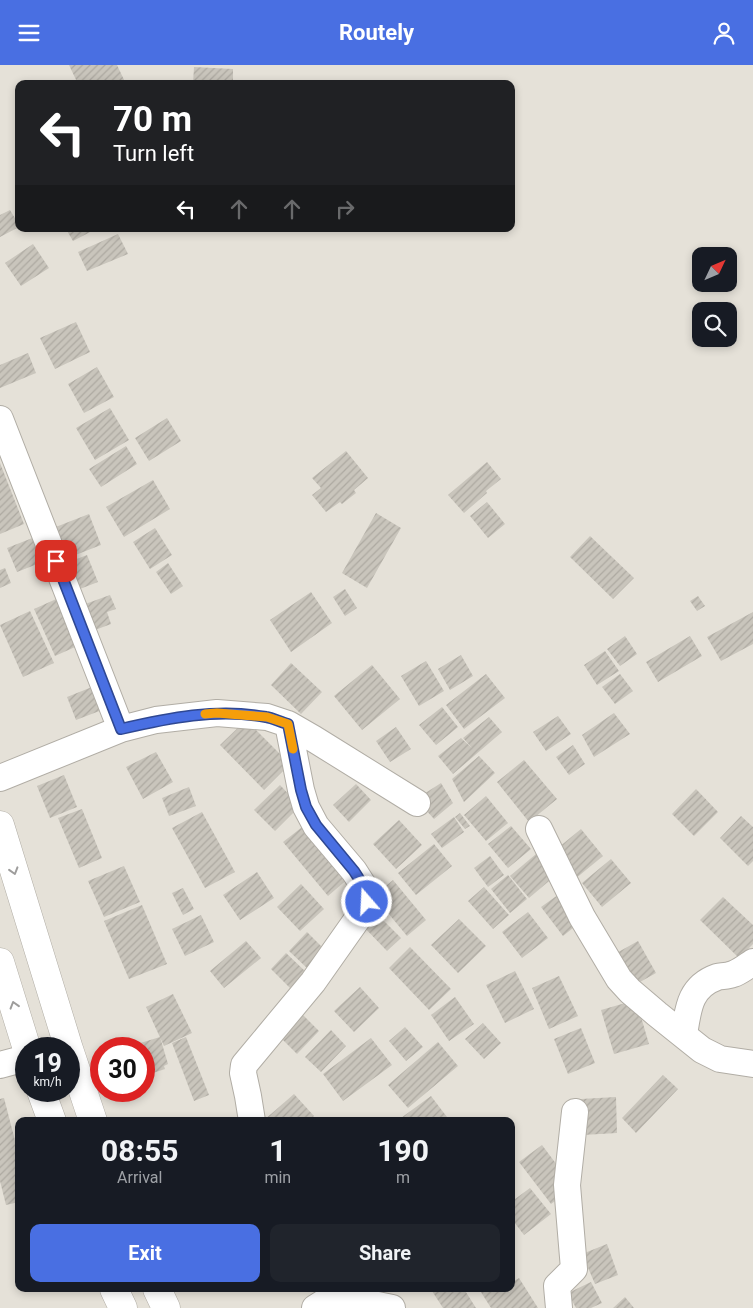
<!DOCTYPE html>
<html lang="en">
<head>
<meta charset="utf-8">
<style>
	body { margin:0; font-family:Roboto,sans-serif; background:#20242c; color:#f1f3f6; height:100vh; display:flex; flex-direction:column; font-size:19px; white-space:nowrap }
	* { box-sizing:border-box; margin:0 }
	p { font-size:16px; color:#9ea1a6 }
	.icon { flex:none; width:28px; height:28px; fill:none; stroke:currentColor; stroke-width:2; stroke-linecap:round; stroke-linejoin:round }
	.map { position:relative; flex:1; overflow:hidden }
	.sheet { position:absolute; left:15px; top:1052px; width:500px; height:175px; display:flex; flex-direction:column; background:#171b24; border-radius:10px; box-shadow:0 2px 8px #0003 }
	.sheet>* { flex:none }
	.banner { position:absolute; left:15px; top:15px; width:500px; height:152px; border-radius:10px; box-shadow:0 2px 8px #0003; background:#202124; color:#fff; overflow:hidden }
	.needle { width:32px; rotate:46deg }
	.fabs { position:absolute; left:692px; top:182px; display:grid; gap:10px }
	.fabs a { display:grid; place-items:center; width:45px; height:45px; border-radius:10px; background:#171b24; box-shadow:0 2px 8px #0003; font-size:25px }
	.speed { position:absolute; left:15px; top:972px; display:flex; gap:10px; font-size:25px; font-weight:700; text-align:center }
	.speed>* { display:grid; place-content:center; width:65px; height:65px; border-radius:50%; background:#171b24; box-shadow:0 2px 8px #0003; line-height:1 }
	.speed small { font-size:12px; font-weight:400 }
	.speed .limit { border:8px solid #d22; background:#fff; color:#111 }
	.pin { position:absolute; display:grid; place-items:center; width:42px; height:42px; color:#fff; margin:-21px; border-radius:10px; box-shadow:0 2px 8px #0006 }
	.me { position:absolute; width:55px; margin:-28px; rotate:341deg; stroke-linejoin:round; filter:drop-shadow(0 0 4px #0008) }
	.turn { display:flex; align-items:center; gap:18px; height:105px; padding:0 15px; font-size:22px }
	.turn .icon { width:65px; height:65px; stroke-width:2.5 }
	.turn b { display:block; font-size:35px; line-height:42px }
	.lanes { display:flex; align-items:center; height:48px; padding:0 15px; background:#0003; justify-content:center; gap:25px; direction:ltr }
	.lanes .off { opacity:.35 }
	.eta { display:flex; justify-content:space-evenly; align-items:center; height:85px; text-align:center }
	.eta b { font-size:30px; font-weight:700; line-height:35px }
	.action { display:flex; gap:10px; margin-top:auto; padding:10px 15px }
	.action a { flex:1; height:58px; border-radius:10px; background:#496fe2; color:#fff; font-size:20px; font-weight:700; line-height:58px; text-align:center }
	.action a+a { background:#20242c; color:#f1f3f6 }
	header { display:flex; justify-content:space-between; align-items:center; height:65px; padding:0 15px; background:#496fe2; color:#fff; font-size:22px; font-weight:700 }
	.map>svg:first-child { display:block }
</style>
</head>
<body>
<header><svg class="icon" aria-label="menu" viewBox="0 0 24 24"><path d="M4 6h16M4 12h16M4 18h16"/></svg>Routely<svg class="icon" aria-label="person" viewBox="0 0 24 24"><circle cx="12" cy="8" r="4"/><path d="M4 21q1-7 8-7t8 7"/></svg></header>
<div class="map">
<svg width="753" height="1243" viewBox="0 0 753 1243">
	<defs>
		<pattern id="building-hatch" width="6" height="6" patternUnits="userSpaceOnUse" patternTransform="scale(1.25)"><rect width="6" height="6" fill="#c9c5bc"/><path d="M-1 1l2-2M0 6l6-6M5 7l2-2" fill="none" stroke="#ada9a1"/></pattern>
	</defs>
	<rect width="100%" height="100%" fill="#e5e1d8"/>
	<path fill="url(#building-hatch)" d="M69,0H117L126,19H78Z
		M194,2L233,4V19H193Z
		M10,145L19,160V162L0,172V150Z
		M66,164H96L73,176Z
		M118,169L128,189L87,206L78,187Z
		M33,179L49,203L21,221L5,198Z
		M76,257L90,287L55,304L40,273Z
		M28,288L36,308L0,323V300Z
		M97,302L114,332L84,348L68,319Z
		M110,343L129,375L95,395L76,363Z
		M167,353L181,376L149,396L135,373Z
		M126,381L137,399L101,422L89,404Z
		M346,386L368,413L354,425L356,428L342,439L340,437L326,447L312,430L321,423L312,413Z
		M487,397L501,414L486,426L487,428L464,448L448,430Z
		M0,398L24,459L0,469Z
		M153,415L170,444L124,472L106,442Z
		M487,437L505,459L488,473L470,451Z
		M376,448L401,463L367,523L342,508Z
		M89,449L101,480L60,496L48,465Z
		M155,463L172,490L150,504L133,477Z
		M590,471L634,513L613,534L570,492Z
		M35,472L45,496L17,507L7,483Z
		M87,490L98,517L72,527L61,500Z
		M168,498L183,521L171,529L156,507Z
		M5,503L11,518L0,523V505Z
		M345,524L357,543L345,551L333,532Z
		M311,527L332,558L291,587L270,555Z
		M110,530L116,544L107,547L111,559L87,568L77,542Z
		M63,531L84,578L55,591L34,544Z
		M698,531L705,541L697,546L690,536Z
		M30,546L54,598L23,612L0,560Z
		M753,547V579L721,596L707,572Z
		M625,571L637,589L620,601L607,584Z
		M690,571L702,591L658,617L646,597Z
		M605,586L619,606L597,620L584,600Z
		M461,590L473,611L450,625L438,604Z
		M426,596L444,626L419,641L401,611Z
		M291,598L322,627L301,649L271,620Z
		M372,600L400,634L362,665L334,631Z
		M486,609L505,633L464,664L446,640Z
		M620,609L633,626L615,639L602,622Z
		M92,622L102,645L76,655L67,632Z
		M442,642L458,662L436,680L419,660Z
		M614,648L630,669L594,692L582,670Z
		M558,651L571,669L546,686L533,667Z
		M489,652L502,667L453,709L438,691L461,673L472,683L463,673Z
		M246,655L290,699L264,725L220,680Z
		M396,662L411,684L390,697L376,676Z
		M573,680L585,699L569,710L556,692Z
		M156,687L173,717L143,734L126,702Z
		M479,691L495,708L464,737L452,714Z
		M524,695L557,734L529,757L497,717Z
		M64,710L77,742L50,753L37,721Z
		M441,718L453,738L434,754L416,734Z
		M356,719L371,735L349,757L333,740Z
		M280,720L300,741L275,766L254,745Z
		M189,722L196,741L169,751L162,733Z
		M696,724L718,747L694,771L672,749Z
		M486,731L508,758L486,776L464,750Z
		M82,744L102,793L79,803L58,753Z
		M202,747L235,807L205,823L172,763Z
		M460,748L470,761L465,764L455,752Z
		M741,751L753,762V796L748,801L720,773Z
		M454,752L464,767L442,783L431,769Z
		M399,755L422,780L396,804L373,779Z
		M306,759L350,812L328,831L283,777Z
		M511,761L531,784L508,803L488,779Z
		M581,764L603,791L575,814L553,787Z
		M434,779L452,801L416,830L398,808Z
		M536,789L555,811L529,833L510,811Z
		M490,791L504,810L488,822L474,803Z
		M611,794L631,818L602,842L582,818Z
		M124,801L140,837L104,852L88,816Z
		M257,807L274,833L240,855L223,830Z
		M508,810L527,834L510,848L491,824Z
		M393,815L426,855L407,871L374,831Z
		M301,819L324,844L300,866L277,842Z
		M484,822L509,850L493,864L468,836Z
		M183,823L194,844L183,850L172,828Z
		M562,827L583,855L563,871L541,842Z
		M723,832L753,860V879L739,893L700,855Z
		M142,840L167,899L129,914L104,856Z
		M373,845L401,873L387,886L360,858Z
		M528,847L548,873L522,893L502,867Z
		M201,850L214,877L185,891L172,864Z
		M459,854L486,881L458,908L431,880Z
		M307,867L326,886L308,904L289,886Z
		M246,876L261,893L224,923L210,906Z
		M638,876L656,908L631,922L613,890Z
		M410,882L451,924L429,945L389,903Z
		M286,888L306,907L290,923L271,904Z
		M515,906L534,944L505,958L486,920Z
		M559,911L578,951L549,964L532,923Z
		M360,922L379,943L354,967L334,946Z
		M173,929L192,968L164,981L146,942Z
		M455,932L474,959L449,976L431,950Z
		M636,935L649,979L614,989L601,945Z
		M296,943L319,966L297,989L274,966Z
		M483,958L501,978L484,994L465,974Z
		M405,962L423,982L406,996L389,976Z
		M581,963L595,998L568,1009L554,974Z
		M331,965L346,981L321,1007L305,992Z
		M160,972L168,999L164,1001L165,1004L144,1011V984L124,983Z
		M186,972L209,1030L194,1036L172,978Z
		M371,973L392,1000L343,1036L323,1009Z
		M438,977L458,1001L408,1043L388,1020Z
		M663,1010L678,1024L636,1068L622,1053Z
		M294,1029L314,1051L308,1056H263Z
		M431,1031L450,1056H404L401,1053Z
		M616,1032L617,1068L583,1070L581,1034Z
		M4,1033L19,1091V1137L6,1140L0,1116V1034Z
		M542,1080L566,1112L562,1131L551,1139L519,1097Z
		M530,1123L551,1149L524,1170L511,1153V1137Z
		M607,1179L618,1210L595,1219L582,1189Z
		M519,1213L538,1243H491L479,1224H511V1218Z
		M591,1217L602,1238L591,1243H576L568,1228Z
		M436,1224H464L476,1243H443L432,1226Z
		M625,1232L634,1243H613Z"/>
	<g fill="none" stroke-linecap="round" stroke-linejoin="round">
		<defs>
			<path id="minor" d="M0,354L121,664
				M0,713L121,664L156,655L217,648L267,652L288,659L314,674L417,738
				M539,764L582,852L619,914L630,926L657,949L702,985L720,994L753,999
				M684,970C688,945 689,922 717,912C722,911 728,911 733,909C740,907 747,901 753,897
				M0,1000L26,993
				M252,1056L248,1031L243,1008L244,1000L313,917L363,846L367,837L368,828L354,806L316,761L306,742L301,725L288,659
				M315,1243L334,1231L392,1243
				M559,1243L557,1221L574,1204L567,1120L575,1047"/>
			<path id="highway" d="M0,760L69,984
				M0,897L27,984
				M69,984L93,1056
				M41,1026L52,1056
				M114,1224L123,1243
				M157,1224L166,1243"/>
		</defs>
		<use href="#minor" stroke="#b1ada5" stroke-width="28"/>
		<use href="#highway" stroke="#b1ada5" stroke-width="29"/>
		<use href="#minor" stroke="#fff" stroke-width="26"/>
		<use href="#highway" stroke="#fff" stroke-width="28"/>
	</g>
	<defs><path id="oneway-chevron" d="M-2-3.5L2.5 0L-2 3.5" fill="none" stroke-width="1.6" stroke-linecap="round" stroke-linejoin="round" transform="scale(1.25)"/></defs>
	<g stroke="#9e9d9c">
		<use href="#oneway-chevron" transform="translate(14 806) rotate(73)"/>
		<use href="#oneway-chevron" transform="translate(14 940) rotate(-107)"/>
	</g>
	<g fill="none" stroke-linecap="round" stroke-linejoin="round">
		<defs>
			<path id="route" d="M56,496L121,664C168,653 217,643 266,652C273,653 280,657 288,659L301,725L306,742L316,760L354,806L368,828L367,837"/>
		</defs>
		<use href="#route" stroke="#2f4893" stroke-width="12"/>
		<use href="#route" stroke="#496fe2" stroke-width="9"/>
		<path stroke="#f59e0b" stroke-width="9" d="M205,649L217,648L267,652L288,659L293,684"/>
	</g>
</svg>
<div class="fabs">
<a><svg class="needle" viewBox="-14 -14 28 28"><path d="M0-13l5 13h-10z" fill="#e53935"/><path d="M0 13l5-13h-10z" fill="#9ea1a6"/></svg></a>
<a><svg class="icon" aria-label="search" viewBox="0 0 24 24"><circle cx="10" cy="10" r="6"/><path d="M15 15l6 6"/></svg></a>
</div>
<div class="speed"><div>19<small>km/h</small></div><div class="limit">30</div></div>
<div class="pin" style="left:56px;top:496px;background:#d93025"><svg class="icon" aria-label="arrive" viewBox="0 0 24 24"><path d="M6 21V4h12l-3 4 3 4H6"/></svg></div>
<svg class="me" style="left:367px;top:837px" viewBox="-20 -20 40 40"><circle r="17" fill="#496fe2" stroke="#fff" stroke-width="3"/><path d="M0-11L8 9 0 5-8 9z" fill="#fff"/></svg>
<div class="banner">
<div class="turn"><svg class="icon" aria-label="left" viewBox="0 0 24 24"><path d="M17 20v-9H6M10 6l-5 5 5 5"/></svg><div><b>70 m</b>Turn left</div></div>
<div class="lanes"><svg class="icon" aria-label="left" viewBox="0 0 24 24"><path d="M17 20v-9H6M10 6l-5 5 5 5"/></svg><svg class="icon off" aria-label="ahead" viewBox="0 0 24 24"><path d="M12 20V5M6 11l6-6 6 6"/></svg><svg class="icon off" aria-label="ahead" viewBox="0 0 24 24"><path d="M12 20V5M6 11l6-6 6 6"/></svg><svg class="icon off" aria-label="right" viewBox="0 0 24 24"><path d="M7 20v-9h11M14 6l5 5-5 5"/></svg></div>
</div>
<section class="sheet">
<div class="eta">
<div><b>08:55</b><p>Arrival</p></div>
<div><b>1</b><p>min</p></div>
<div><b>190</b><p>m</p></div>
</div>
<div class="action"><a>Exit</a><a>Share</a></div>
</section>
</div>
</body>
</html>
